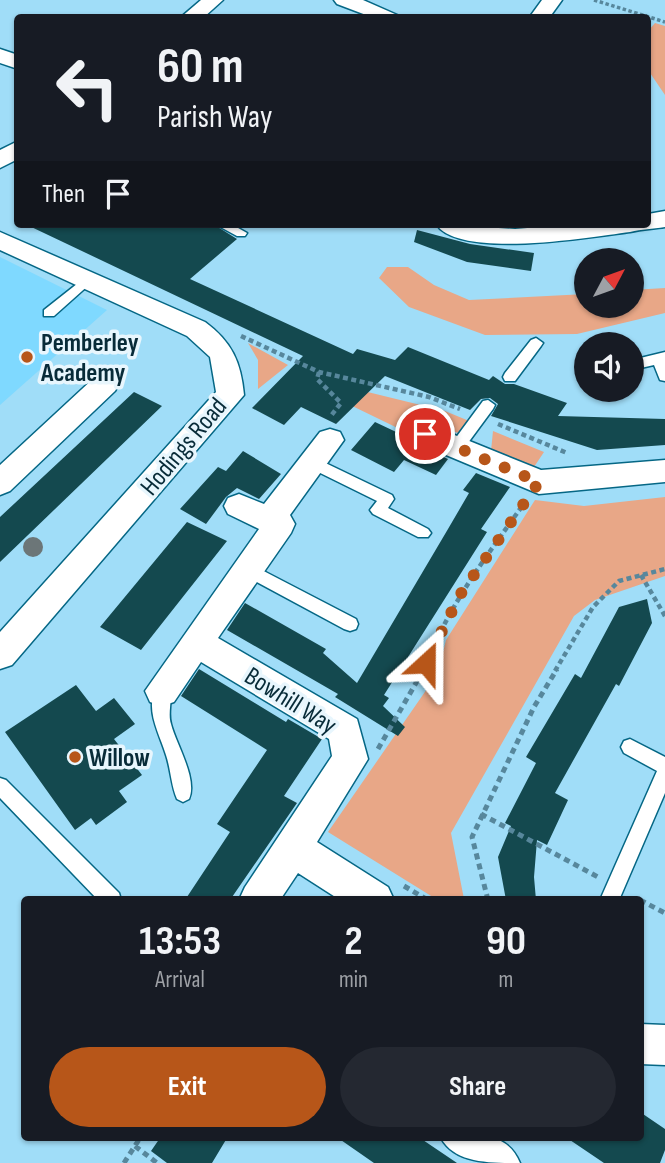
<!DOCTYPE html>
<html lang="en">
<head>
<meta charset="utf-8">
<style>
	body { margin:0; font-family:"Sofia Sans Condensed",sans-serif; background:#242831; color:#f1f3f6; height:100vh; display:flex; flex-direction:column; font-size:26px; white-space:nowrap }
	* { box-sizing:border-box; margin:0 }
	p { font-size:23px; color:#9ea1a6 }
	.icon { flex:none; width:38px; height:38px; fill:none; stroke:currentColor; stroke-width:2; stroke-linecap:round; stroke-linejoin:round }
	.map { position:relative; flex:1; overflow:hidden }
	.panel { position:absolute; left:21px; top:896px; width:623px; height:245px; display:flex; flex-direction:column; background:#171b24; border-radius:7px; box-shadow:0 2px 5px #0004 }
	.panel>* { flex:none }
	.banner { position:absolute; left:14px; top:14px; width:637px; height:214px; border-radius:7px; box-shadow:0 2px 5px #0004; background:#171b24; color:#f1f3f6; overflow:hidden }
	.needle { width:46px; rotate:49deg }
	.controls { position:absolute; left:574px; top:248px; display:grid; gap:14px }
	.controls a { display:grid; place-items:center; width:70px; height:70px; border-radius:50%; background:#171b24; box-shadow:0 2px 5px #0004; font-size:35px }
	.pin { position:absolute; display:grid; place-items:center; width:60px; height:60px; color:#fff; margin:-30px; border:4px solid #fff; border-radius:50%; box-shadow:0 2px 7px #0007 }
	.me { position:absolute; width:77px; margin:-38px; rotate:24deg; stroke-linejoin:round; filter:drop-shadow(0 0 5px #0008) }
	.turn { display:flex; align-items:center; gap:24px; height:147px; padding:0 28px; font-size:32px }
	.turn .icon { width:91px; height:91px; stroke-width:2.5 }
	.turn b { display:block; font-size:49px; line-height:60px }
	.then { display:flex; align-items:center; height:66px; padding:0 28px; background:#0003; gap:14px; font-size:26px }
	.eta { display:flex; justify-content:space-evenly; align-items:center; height:119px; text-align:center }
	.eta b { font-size:42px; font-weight:700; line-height:49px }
	.action { display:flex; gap:14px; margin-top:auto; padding:14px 28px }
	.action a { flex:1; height:80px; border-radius:42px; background:#b75619; color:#fff; font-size:28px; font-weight:700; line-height:80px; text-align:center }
	.action a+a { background:#242831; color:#f1f3f6 }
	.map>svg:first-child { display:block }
</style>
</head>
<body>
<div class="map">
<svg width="665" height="1163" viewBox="0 0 665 1163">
	<rect width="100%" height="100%" fill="#a0ddf8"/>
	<path fill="#7fd9ff" d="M0,257L107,310L0,405Z"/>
	<path fill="#e8a787" d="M655,23L665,26V95L648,70V31Z
		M387,267H408L434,285L469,300L586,294V306H632V290L665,288V313L577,334L485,335L409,307L379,278Z
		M248,343L288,365L258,389V360Z
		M331,383L445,411L474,423L459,433L422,424L412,435L344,402Z
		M493,431L544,452L532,470L491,451Z
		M665,497V576L595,600L574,616L451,833L464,899H436L328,832L438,673L446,640L535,500L584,506Z"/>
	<path fill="#14494f" d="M25,224H213L237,239L190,279L353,354L357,349L395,360L408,347L489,380L493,376L505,384H514L567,403L558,416L665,419V445L597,450L491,416L498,404L490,398L481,399L470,410L385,376L336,424L301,407L284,425L252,408L303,356Z
		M417,230L470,244L534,253L531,271L467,262L414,242Z
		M134,392L162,406L0,562V517Z
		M375,422L411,439L414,444L448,459L436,475L404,460L394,472L351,450Z
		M243,451L281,474L259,499L237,488L226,497L206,524L180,509L218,467L226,471Z
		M476,473L510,487L481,529L487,532L384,695L389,698L383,706L405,727L398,736L335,697L338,694L227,630L245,603L326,649L323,653L357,683L448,529L469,493L463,490Z
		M187,522L227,541L141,650L100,627Z
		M647,599L652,623L619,686L616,684L555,793L568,800L547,845L537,840L534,877L536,900H506L498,857L511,826L505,823L536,763L526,757L575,674L581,678L619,607Z
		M199,669L286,722L288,719L322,739L284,796L297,803L230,900H185L230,832L217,824L267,750L181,696Z
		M76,685L96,711L114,698L135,724L114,739L142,775L119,791L127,802L96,825L91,818L75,830L5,732Z
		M640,1112L665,1129V1150L660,1163H604L567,1138H640Z
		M160,1138H227L212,1163H167L151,1151Z
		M338,1138H420L457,1163H374Z"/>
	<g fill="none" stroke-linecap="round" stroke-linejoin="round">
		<defs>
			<path id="lane" d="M215,224H231L247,233L245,236H237Z
				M87,276L91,277V283L54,316H44V310Z
				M536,338L543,343L541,346L515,381H505L503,377L505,373L531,340Z
				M665,352V381L660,380L654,365L632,370V360Z
				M488,400L495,405L493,409L462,451H452L450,447L452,443L483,401Z
				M313,457L392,495L394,499L388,508L428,529L431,533L428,537H418L373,514L370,510L377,501L308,467L306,463Z
				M248,563L356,619L358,624L356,629L350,631L344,629L242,574L240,569L242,564Z
				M162,683L168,686C174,698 167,712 171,724C176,744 198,779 189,799L183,802L177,799C171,785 171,770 166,755C159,732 145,711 156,686Z
				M630,739L665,757V793L619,900H600L657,771L624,753L621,747L624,741Z
				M0,778L6,780L119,893L121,900H98L0,798Z"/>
			<path id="street" d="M201,0H223L203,18H180Z
				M334,0H363L404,18H374L337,4Z
				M542,0H562L549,18H529Z
				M0,49L18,55V69L0,63Z
				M18,141V159L0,168V150Z
				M665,211V227C652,229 642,229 630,232C592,237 459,260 436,224L515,229L577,224H648V214Z
				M0,232L205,322C232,342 241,362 244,395L12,665L0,669V632L216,392L210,357L187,336L0,250Z
				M105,374L115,377L119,384L115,391L10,491L0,495V465L95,377Z
				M425,423L541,470L665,460V482L539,494L415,442L411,434L415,426Z
				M330,429L340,432L344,440L290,515L295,524L291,533L218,638L357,719L368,759L317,842L388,887L394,900H340L298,873L280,900H239L245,887L332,756L329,739L201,662L174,702L162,706L150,702L145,691L259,529L228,514L224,506L228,498L239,494L264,504L320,432Z
				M640,1024L665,1025V1065L640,1064Z
				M441,1138C473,1135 506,1129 520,1163C487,1163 455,1163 441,1138Z"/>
		</defs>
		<use href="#lane" stroke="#056785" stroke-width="3"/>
		<use href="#street" stroke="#056785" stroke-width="3"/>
		<path stroke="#57879c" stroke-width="3.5" stroke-dasharray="3.5 2.5" stroke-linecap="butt" d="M594,0L665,22"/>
		<path stroke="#57879c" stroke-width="4.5" stroke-dasharray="5 3.5" stroke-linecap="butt" d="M241,336L319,372L429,397L460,409
			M319,372L317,379L341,403L330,417
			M498,424L567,453
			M641,575L665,616
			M424,671C446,608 487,556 525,502
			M555,671L593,607L619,581L665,569"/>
		<path stroke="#57879c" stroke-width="5" stroke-dasharray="6 4.5" stroke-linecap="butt" d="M378,749L424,669
			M481,814L598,877
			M404,886L428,900
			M488,900L472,837L534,707L557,669
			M640,900L665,913
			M135,1146L157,1163
			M124,1163L140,1138"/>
		<use href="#lane" fill="#fff" fill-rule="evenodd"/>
		<use href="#street" fill="#fff" fill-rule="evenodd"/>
	</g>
	<circle fill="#6c7678" cx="33" cy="547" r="10"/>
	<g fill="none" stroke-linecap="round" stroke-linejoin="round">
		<path stroke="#b75619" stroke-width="12" stroke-dasharray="0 21.6" d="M425,434L539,482L460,595L426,663"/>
	</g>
	<g fill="#b75619" stroke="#e8f6fd" stroke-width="2.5">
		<circle cx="27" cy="357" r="7"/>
		<circle cx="75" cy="757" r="7"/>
	</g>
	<g text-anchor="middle" stroke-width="7" stroke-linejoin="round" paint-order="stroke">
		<g font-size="26" font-weight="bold" fill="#082b38" stroke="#e8f6fd" text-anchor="start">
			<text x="41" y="351">Pemberley<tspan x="41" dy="30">Academy</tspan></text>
			<text x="89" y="766">Willow</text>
		</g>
		<g font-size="26" fill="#082b38" stroke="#e8f6fd">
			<text transform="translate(183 446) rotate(-50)" y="9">Hodings Road</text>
			<text transform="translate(291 700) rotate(32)" y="9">Bowhill Way</text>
		</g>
	</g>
</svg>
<div class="controls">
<a><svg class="needle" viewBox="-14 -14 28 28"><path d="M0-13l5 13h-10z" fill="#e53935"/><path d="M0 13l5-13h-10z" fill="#9ea1a6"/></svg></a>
<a><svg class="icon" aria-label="sound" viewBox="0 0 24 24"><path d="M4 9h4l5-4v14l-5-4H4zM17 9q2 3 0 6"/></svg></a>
</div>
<div class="pin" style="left:425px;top:434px;background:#d93025"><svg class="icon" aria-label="arrive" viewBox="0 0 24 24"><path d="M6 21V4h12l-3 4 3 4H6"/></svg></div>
<svg class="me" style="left:426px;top:663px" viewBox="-20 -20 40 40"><path d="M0-17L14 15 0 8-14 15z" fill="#b75619" stroke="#fff" stroke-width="4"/></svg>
<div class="banner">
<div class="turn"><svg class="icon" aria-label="left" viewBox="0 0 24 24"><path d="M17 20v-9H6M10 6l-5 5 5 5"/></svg><div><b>60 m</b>Parish Way</div></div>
<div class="then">Then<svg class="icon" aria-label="arrive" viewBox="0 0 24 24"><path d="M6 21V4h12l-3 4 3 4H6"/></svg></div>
</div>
<section class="panel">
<div class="eta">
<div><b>13:53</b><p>Arrival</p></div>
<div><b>2</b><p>min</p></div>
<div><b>90</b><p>m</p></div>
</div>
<div class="action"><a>Exit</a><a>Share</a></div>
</section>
</div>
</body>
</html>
